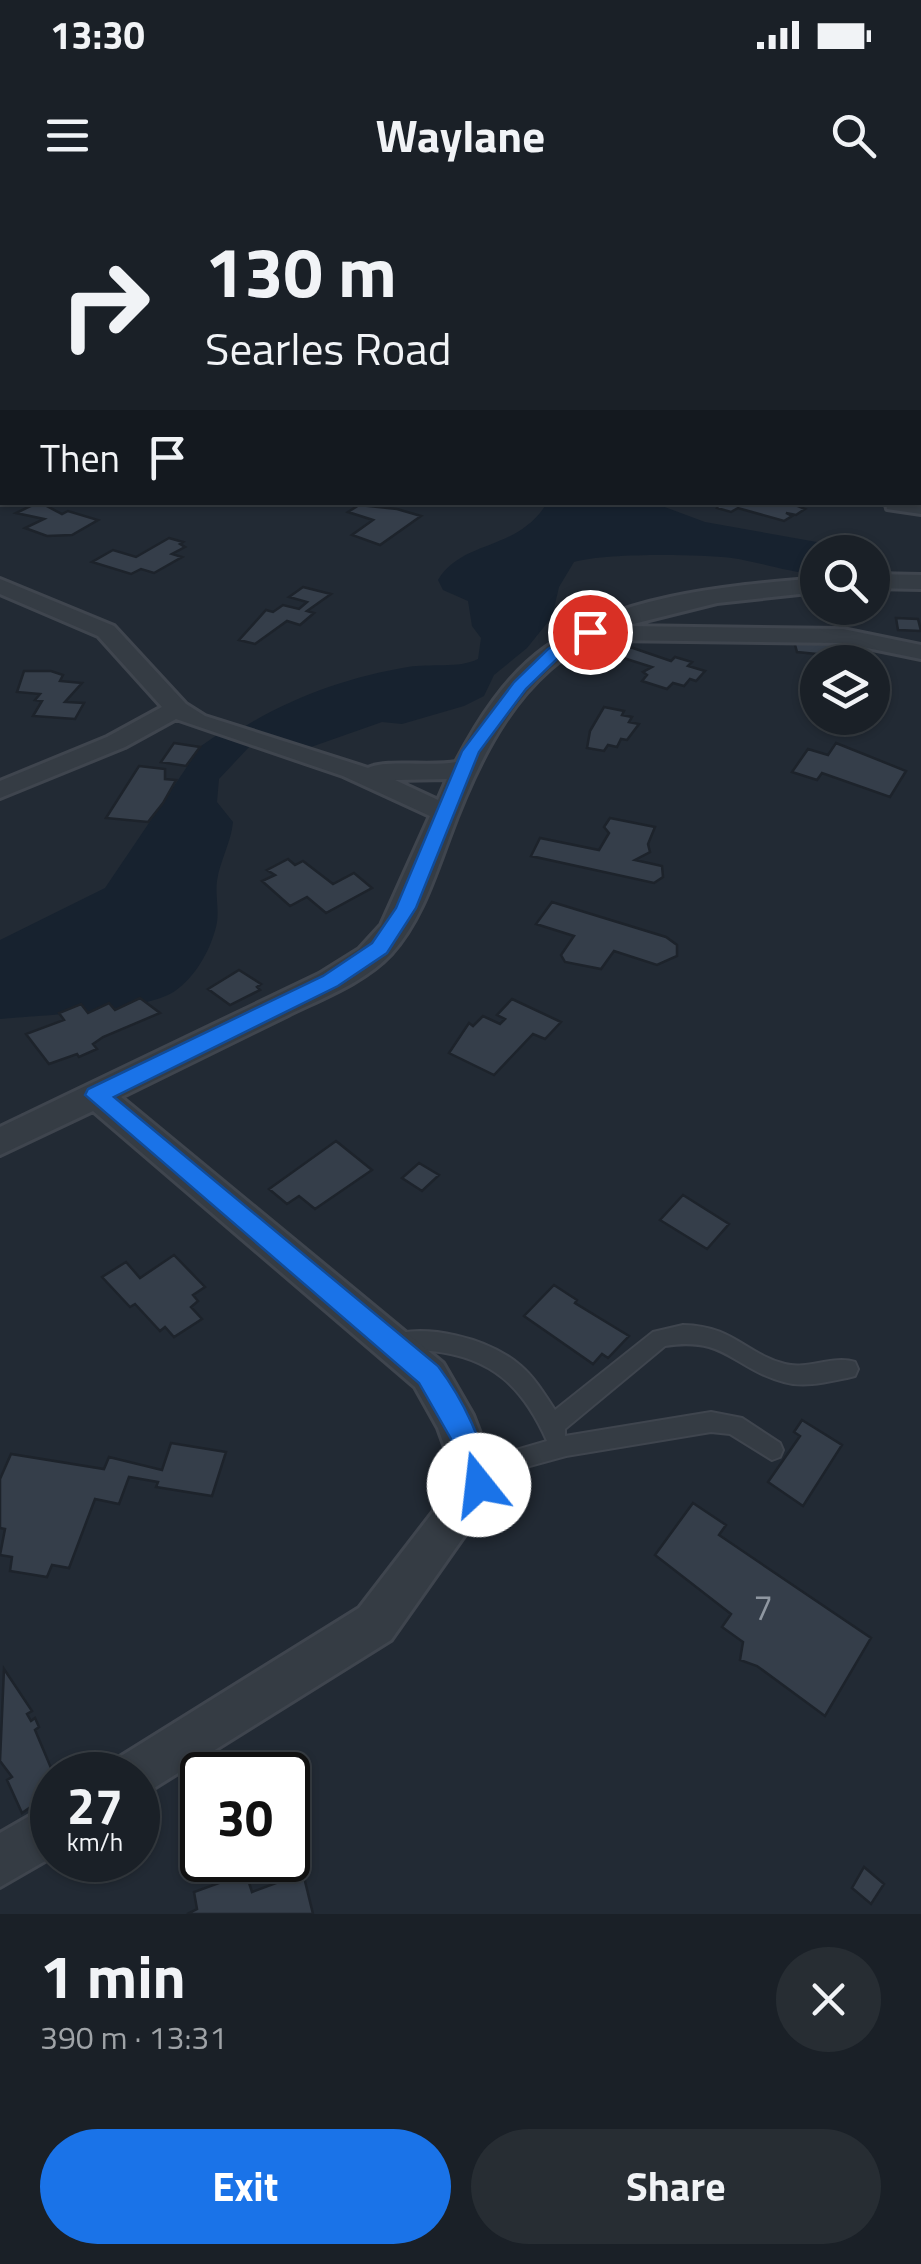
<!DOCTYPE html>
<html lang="en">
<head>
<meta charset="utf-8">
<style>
	body { margin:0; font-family:"Titillium Web",sans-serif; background:#272d33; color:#f1f3f6; height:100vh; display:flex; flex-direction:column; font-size:38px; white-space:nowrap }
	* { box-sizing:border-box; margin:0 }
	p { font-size:32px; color:#9fa3a7 }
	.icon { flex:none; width:55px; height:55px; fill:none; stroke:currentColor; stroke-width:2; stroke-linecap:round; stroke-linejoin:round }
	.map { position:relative; height:1714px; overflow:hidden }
	.details { display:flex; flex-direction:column; background:#1a2027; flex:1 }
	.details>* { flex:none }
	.banner { position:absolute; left:0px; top:0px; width:922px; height:305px; box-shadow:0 2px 8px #0004,0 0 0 2px #383e44; background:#1a2027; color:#f1f3f6; overflow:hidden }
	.tools { position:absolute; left:800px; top:335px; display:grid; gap:20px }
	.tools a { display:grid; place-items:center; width:90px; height:90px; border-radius:50%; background:#1a2027; box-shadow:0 2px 8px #0004,0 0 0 2px #383e44; font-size:50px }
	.speed { position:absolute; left:30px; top:1552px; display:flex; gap:20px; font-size:50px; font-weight:700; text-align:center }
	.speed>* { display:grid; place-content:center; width:130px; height:130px; border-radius:50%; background:#1a2027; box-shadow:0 2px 8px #0004,0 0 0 2px #383e44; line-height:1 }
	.speed small { font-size:25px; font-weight:400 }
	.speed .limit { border:5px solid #111; border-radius:15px; background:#fff; color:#111 }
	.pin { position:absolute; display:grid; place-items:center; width:85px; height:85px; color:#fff; margin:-42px; border:5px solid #fff; border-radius:50%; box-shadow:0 2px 10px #0007 }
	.me { position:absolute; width:110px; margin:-55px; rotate:344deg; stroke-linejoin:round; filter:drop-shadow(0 0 8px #0008) }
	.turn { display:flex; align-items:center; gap:35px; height:210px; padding:0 40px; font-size:45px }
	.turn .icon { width:130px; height:130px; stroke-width:2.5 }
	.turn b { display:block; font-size:70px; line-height:85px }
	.then { display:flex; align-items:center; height:95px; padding:0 40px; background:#0003; gap:20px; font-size:38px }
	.round { display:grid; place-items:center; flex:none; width:105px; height:105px; border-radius:52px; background:#272d33 }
	.overview { display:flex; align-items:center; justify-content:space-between; height:170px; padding:0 40px }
	h1 { font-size:60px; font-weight:700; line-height:75px }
	.action { display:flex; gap:20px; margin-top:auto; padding:20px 40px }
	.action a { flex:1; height:115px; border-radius:60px; background:#1a73e8; color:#fff; font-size:40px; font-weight:700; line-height:115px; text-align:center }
	.action a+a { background:#272d33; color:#f1f3f6 }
	.status { display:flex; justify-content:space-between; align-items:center; height:70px; padding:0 50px; background:#1a2027; direction:ltr }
	.status svg { height:28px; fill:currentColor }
	header { display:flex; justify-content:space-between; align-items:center; height:130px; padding:0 40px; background:#1a2027; font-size:45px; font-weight:700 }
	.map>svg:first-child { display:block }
</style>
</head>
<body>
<div class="status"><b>13:30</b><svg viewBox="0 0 49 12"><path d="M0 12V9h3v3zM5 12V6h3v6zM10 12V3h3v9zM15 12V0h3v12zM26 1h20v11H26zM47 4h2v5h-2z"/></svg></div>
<header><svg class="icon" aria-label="menu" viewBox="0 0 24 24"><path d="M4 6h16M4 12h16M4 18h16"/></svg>Waylane<svg class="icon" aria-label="search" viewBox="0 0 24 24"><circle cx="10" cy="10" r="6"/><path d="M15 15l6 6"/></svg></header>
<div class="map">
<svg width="921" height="1714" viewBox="0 0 921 1714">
	<rect width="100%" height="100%" fill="#222a34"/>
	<path fill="#17222f" d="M547,303H654L705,322L828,344L845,352H818L817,374C789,373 760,362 732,358C696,354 606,353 574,362L559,387L552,417L527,448L494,475L484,496L464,506L402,524L382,522L311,547L244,527C292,497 352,476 408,467C431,463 458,469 478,459L481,438L472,426L468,401L443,390L438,380C463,339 517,352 547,303Z
		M217,535L250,546L219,579L217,602L233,622C231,643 220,660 217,681C215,696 220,712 216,727C210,751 195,777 175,791C144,812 40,815 0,819V740L105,688L201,546Z"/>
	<path fill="#353e4a" stroke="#1d232b" stroke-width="2.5" d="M39,302L62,314L68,311L98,320L72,335L47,336L25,328L44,319L16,313Z
		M720,302H788L805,309L796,315L786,313L792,316L784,321L738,308L731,312L717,308Z
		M359,305L397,309L421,316L380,345L352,335L373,320L348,312Z
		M169,338L183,342L180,344L185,347L172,354L182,357L154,373L141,369L131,374L92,362L113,350L136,357Z
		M303,387L331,394L307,411L314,413L300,425L287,421L255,444L239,440L266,410L273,412L283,405L299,409L307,402L289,397Z
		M896,418L918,419L921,431L898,430Z
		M831,438L835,449L817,454L797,452L794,441Z
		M630,447L671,461L675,457L692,462L688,466L705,471L696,481L690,479L684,486L673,483L667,489L642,481L647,475L643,472L652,467L617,456Z
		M24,471H51L63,475L60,481L82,483L65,502L84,503L75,519L33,516L42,501L35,500L40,494L17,492Z
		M604,507L624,511L622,515L632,517L629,522L639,524L627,540L621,539L617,547L608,545L604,551L587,548L590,531Z
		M174,543L200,547L186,566L161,562Z
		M836,543L906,571L890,597L822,573L817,580L792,572L808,549L828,555Z
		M139,566L165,569V579L176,580L163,603L148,622L106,618Z
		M610,618L655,627L648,644L650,652L635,660L662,666L663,677L654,683L531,656L540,638L599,650L609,633L604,627Z
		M288,659L295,665L303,661L333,684L354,673L372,688L326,713L307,697L290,706L262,681L275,675L267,670Z
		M552,702L666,737L677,745V756L657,765L614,751L601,769L565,762L561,755L574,736L536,724Z
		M239,770L261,784L257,787L260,790L230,805L208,789Z
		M140,798L160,813L103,837L93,844L97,849L79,857L77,854L49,864L26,834L64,820L59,813L81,804L88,813L109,803L115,810Z
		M512,799L561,822L545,839L533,834L494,875L449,853L469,823L473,826L483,816L500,824L505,819L497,815Z
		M336,941L372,970L315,1009L299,996L287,1004L269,989Z
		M419,963L439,975L422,991L402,978Z
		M683,995L729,1024L707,1049L660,1020Z
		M174,1055L205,1087L193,1095L198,1101L191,1107L202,1119L174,1137L165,1127L160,1131L135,1104L130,1107L102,1077L126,1062L140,1078Z
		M554,1085L577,1100L575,1103L629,1136L608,1158L602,1154L593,1164L524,1116Z
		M802,1220L842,1245L803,1306L768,1282L800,1236L794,1232Z
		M171,1243L226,1252L212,1296L156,1287L158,1282L129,1277L119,1304L95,1299L69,1368L52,1365L47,1377L10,1371L12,1357L0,1355L5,1329L0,1328V1279L11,1254L104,1269L109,1257L162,1270Z
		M693,1303L726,1325L719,1335L871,1438L825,1516L757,1466L740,1460L743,1442L722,1427L731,1414L655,1355Z
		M4,1469L32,1511L27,1514L31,1521L35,1518L39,1527L35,1530L54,1575L52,1592L22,1613L7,1580L12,1577L0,1561Z
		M244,1667L252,1692L303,1673L313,1714H187L197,1709L194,1692L241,1675Z
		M864,1667L884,1684L871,1704L852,1688Z"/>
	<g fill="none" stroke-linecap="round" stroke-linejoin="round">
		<defs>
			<path id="service" d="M0,17H2V22H0Z
				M872,302H897L899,305L894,308Z
				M683,1125C734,1126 744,1153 785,1164C808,1170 833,1155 855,1162L858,1169L855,1176L847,1178C827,1182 804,1188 784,1182C732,1168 726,1136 665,1146L565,1229V1236L711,1212L742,1218L780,1243L783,1250L780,1257L772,1260L730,1234L711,1232L566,1256L475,1281L467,1278L464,1271L467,1264L547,1241C523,1187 492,1157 431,1151C416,1149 398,1154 385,1149L382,1143L385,1137C425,1122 489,1138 521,1166C535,1178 545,1195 555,1210L653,1132Z"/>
			<path id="minor" d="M357,0H372L374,2H359Z
				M920,123H921V133H920Z
				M886,302H921V314L887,309Z
				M872,374L921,375V389L872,388Z
				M818,378V392L717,403L625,426L843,429L921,445V459L843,443L610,440L601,436C519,472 478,559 449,638C434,678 420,722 391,754C364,783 320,799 286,816C231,843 176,870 121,897L443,1163L473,1215L500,1285L391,1440L138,1598V1575H111L118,1558L359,1408L457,1281L438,1228L415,1187L93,911L0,955V927L319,774L359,749L381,725L430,616L343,576L176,519L125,547L0,598V581L107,537L162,507L98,436L0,394V379L114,426L186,504L205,516L368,568C386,559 430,567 456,562C478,520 506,476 545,448C619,394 730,386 818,378ZM447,579L438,600L395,580Z
				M52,1603V1657L0,1687V1633Z"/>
		</defs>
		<use href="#service" stroke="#3f454e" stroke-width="4"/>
		<use href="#minor" stroke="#3f454e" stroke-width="6"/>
		<use href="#service" fill="#353c44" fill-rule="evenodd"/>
		<use href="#minor" fill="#353c44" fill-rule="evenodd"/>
	</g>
	<path fill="#1a73e8" stroke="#114b97" stroke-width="2.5" d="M585,429L599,432L560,456L526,489L479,552L416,708L387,753L338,786L114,897L438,1166C466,1203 481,1241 494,1285L489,1295L479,1299L469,1295L451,1239L419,1183L85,895L88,889L323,776L372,743L396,708L462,551L514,482L548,449Z"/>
	<g text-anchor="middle" stroke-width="10" stroke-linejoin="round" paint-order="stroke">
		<g font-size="35" fill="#8f97a1">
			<text x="763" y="1420">7</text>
		</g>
	</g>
</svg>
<div class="tools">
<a><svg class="icon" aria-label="search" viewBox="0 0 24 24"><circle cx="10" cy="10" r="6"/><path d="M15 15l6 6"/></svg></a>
<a><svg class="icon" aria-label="layers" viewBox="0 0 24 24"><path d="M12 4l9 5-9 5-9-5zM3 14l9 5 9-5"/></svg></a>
</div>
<div class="speed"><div>27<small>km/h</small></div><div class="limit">30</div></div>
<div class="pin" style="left:590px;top:432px;background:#d93025"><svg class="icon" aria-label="arrive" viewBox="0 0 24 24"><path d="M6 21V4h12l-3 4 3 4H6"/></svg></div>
<svg class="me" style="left:479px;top:1285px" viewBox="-20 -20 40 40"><circle r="19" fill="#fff"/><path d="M0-13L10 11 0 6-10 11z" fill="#1a73e8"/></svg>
<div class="banner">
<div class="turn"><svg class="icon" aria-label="right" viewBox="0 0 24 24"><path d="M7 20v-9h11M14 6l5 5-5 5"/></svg><div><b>130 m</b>Searles Road</div></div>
<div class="then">Then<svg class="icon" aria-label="arrive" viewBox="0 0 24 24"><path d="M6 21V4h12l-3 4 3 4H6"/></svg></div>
</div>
</div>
<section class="details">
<div class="overview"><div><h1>1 min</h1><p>390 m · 13:31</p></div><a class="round"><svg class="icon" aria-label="close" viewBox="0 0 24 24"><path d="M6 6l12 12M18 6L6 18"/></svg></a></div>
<div class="action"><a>Exit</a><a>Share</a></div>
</section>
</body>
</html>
